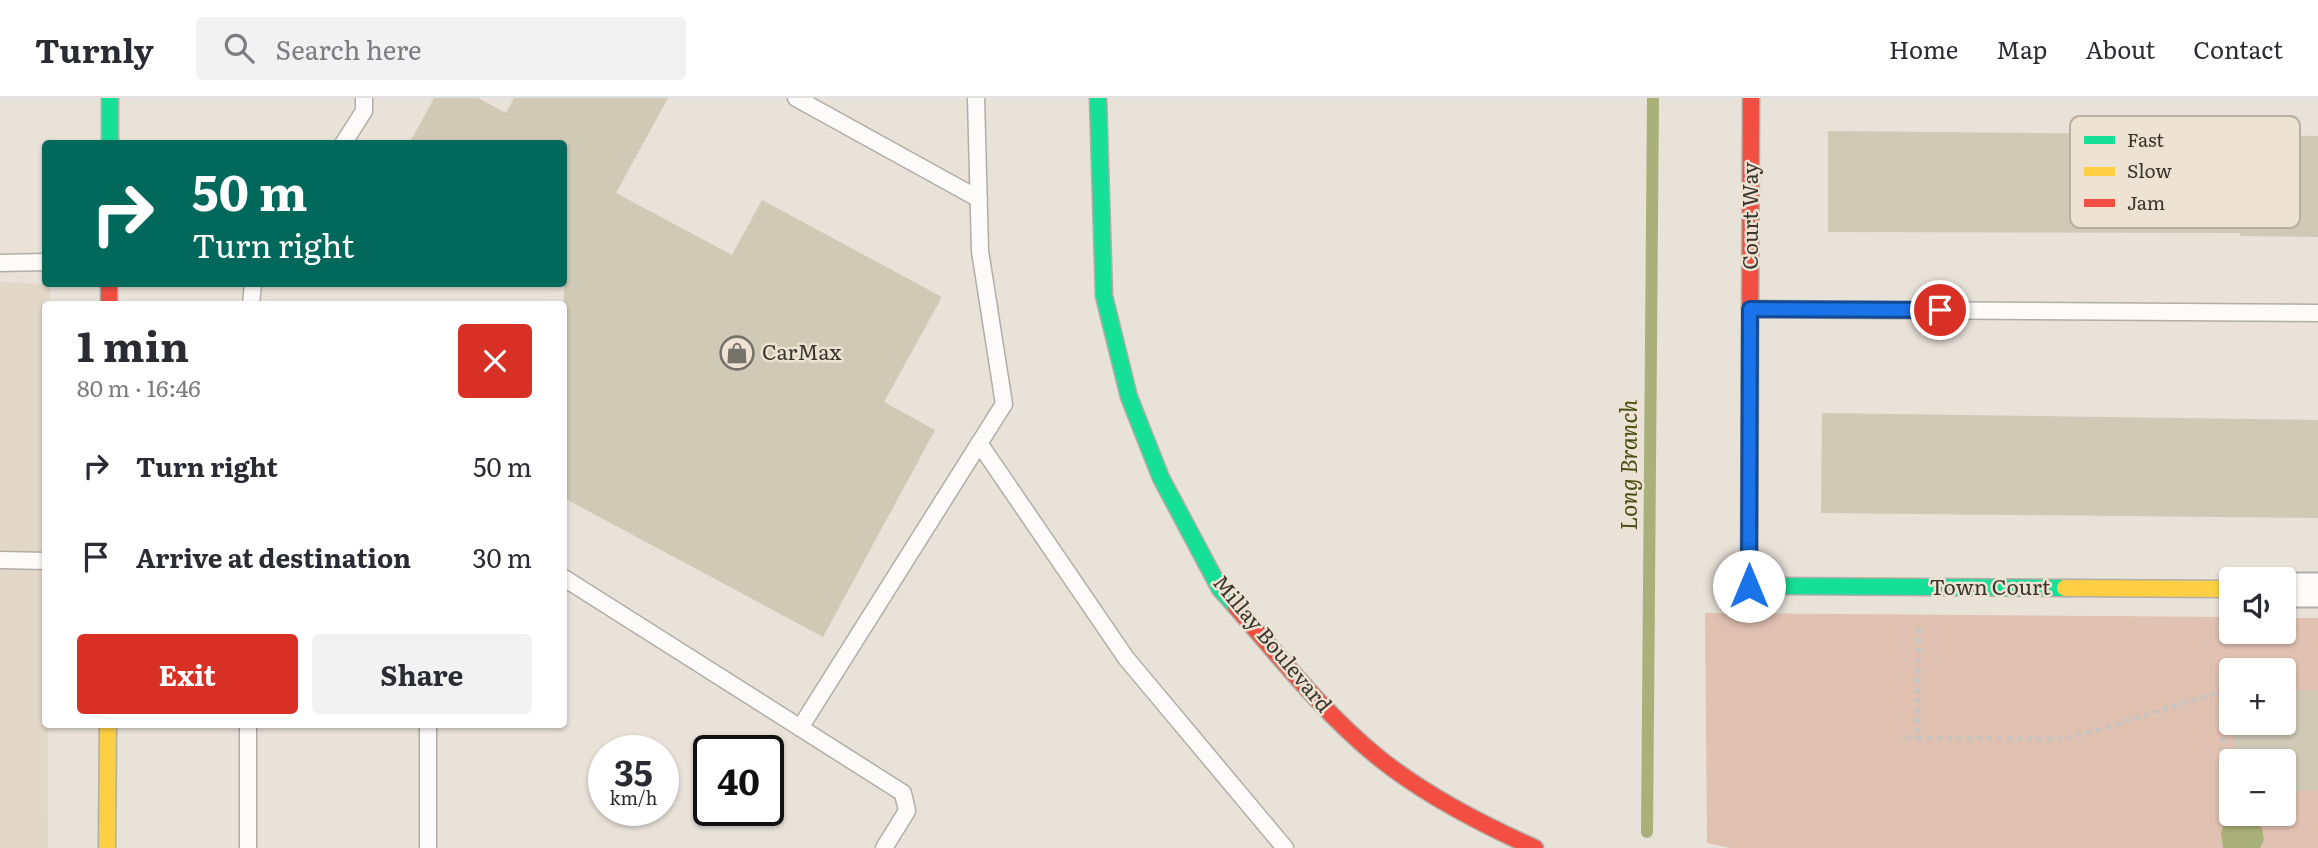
<!DOCTYPE html>
<html lang="en">
<head>
<meta charset="utf-8">
<style>
	body { margin:0; font-family:Literata,serif; background:#f2f2f3; color:#2b2b33; height:100vh; display:flex; flex-direction:column; font-size:26px; white-space:nowrap }
	* { box-sizing:border-box; margin:0 }
	p { font-size:23px; color:#7c7c81 }
	.icon { flex:none; width:38px; height:38px; fill:none; stroke:currentColor; stroke-width:2; stroke-linecap:round; stroke-linejoin:round }
	.map { position:relative; flex:1; overflow:hidden }
	.drawer { position:absolute; left:42px; top:203px; width:525px; height:427px; display:flex; flex-direction:column; background:#fff; border-radius:7px; box-shadow:0 2px 5px #0004 }
	.drawer>* { flex:none }
	.guide { position:absolute; left:42px; top:42px; width:525px; height:147px; border-radius:7px; box-shadow:0 2px 5px #0004; background:#00695c; color:#fff; overflow:hidden }
	.controls { position:absolute; left:2219px; top:469px; display:grid; gap:14px }
	.controls a { display:grid; place-items:center; width:77px; height:77px; border-radius:7px; background:#fff; box-shadow:0 2px 5px #0004; font-size:35px }
	.speed { position:absolute; left:588px; top:637px; display:flex; gap:14px; font-size:35px; font-weight:700; text-align:center }
	.speed>* { display:grid; place-content:center; width:91px; height:91px; border-radius:50%; background:#fff; box-shadow:0 2px 5px #0004; line-height:1 }
	.speed small { font-size:18px; font-weight:400 }
	.speed .limit { border:4px solid #111; border-radius:10px; background:#fff; color:#111 }
	.pin { position:absolute; display:grid; place-items:center; width:60px; height:60px; color:#fff; margin:-30px; border:4px solid #fff; border-radius:50%; box-shadow:0 2px 7px #0007 }
	.me { position:absolute; width:77px; margin:-38px; rotate:0deg; stroke-linejoin:round; filter:drop-shadow(0 0 5px #0008) }
	.turn { display:flex; align-items:center; gap:24px; height:147px; padding:0 35px; font-size:32px }
	.turn .icon { width:91px; height:91px; stroke-width:2.5 }
	.turn b { display:block; font-size:49px; line-height:60px }
	.round { display:grid; place-items:center; flex:none; width:74px; height:74px; border-radius:7px; background:#f2f2f3 }
	.head { display:flex; align-items:center; justify-content:space-between; height:119px; padding:0 35px }
	h1 { font-size:42px; font-weight:700; line-height:52px }
	.button { display:flex; gap:14px; margin-top:auto; padding:14px 35px }
	.button a { flex:1; height:80px; border-radius:7px; background:#d93025; color:#fff; font-size:28px; font-weight:700; line-height:80px; text-align:center }
	.button a+a { background:#f2f2f3; color:#2b2b33 }
	ul { padding:0; list-style:none }
	li { display:flex; align-items:center; gap:21px; height:91px; padding:0 35px }
	li div { flex:1 }
	li b { display:block; font-size:26px }
	li em { font-style:normal }
	header { display:flex; align-items:center; gap:42px; box-sizing:border-box; height:98px; padding:0 35px; background:#fff; border-bottom:2px solid #e1e1e2 }
	header strong { font-size:33px }
	nav { display:flex; gap:38px; margin-inline-start:auto; font-size:24px }
	.search { width:490px; height:63px; background:#f2f2f3; display:flex; align-items:center; gap:18px; box-sizing:border-box; padding:0 24px; border-radius:7px; color:#7c7c81; font-size:26px }
	.map>svg:first-child { display:block }
</style>
</head>
<body>
<header>
<strong>Turnly</strong>
<div class="search"><svg class="icon" aria-label="search" viewBox="0 0 24 24"><circle cx="10" cy="10" r="6"/><path d="M15 15l6 6"/></svg>Search here</div>
<nav><a>Home</a><a>Map</a><a>About</a><a>Contact</a></nav>
</header>
<div class="map">
<svg width="2318" height="750" viewBox="0 0 2318 750">
	<rect width="100%" height="100%" fill="#e8e2d8"/>
	<path fill="#e3d8c7" d="M0,184L50,186V206H46L48,750H0Z"/>
	<path fill="#e1c1b2" fill-rule="evenodd" d="M1705,515L2231,519V534H2284V520H2318V750H1730L1707,745ZM2231,572H2284V625H2231ZM2231,663H2284V716H2231Z"/>
	<path fill="#aab079" d="M2243,719L2250,720L2262,730L2264,742L2260,750H2223L2221,734L2224,727Z"/>
	<g fill="none" stroke-linecap="round" stroke-linejoin="round">
		<path stroke="#aab079" stroke-width="12" d="M1647,734L1653,0"/>
	</g>
	<path fill="#cfc9b5" d="M434,0H478L506,15L514,0H668L616,95L732,157L762,102L942,199L884,304L935,332L823,539L564,400V46H409Z
		M1828,33L2318,38V139L2240,138V135L1828,134Z
		M1822,315L2318,322V420L1821,415Z
		M2284,592L2318,593V693L2284,692V663H2234V625H2284Z"/>
	<g fill="none" stroke-linecap="round" stroke-linejoin="round">
		<defs>
			<path id="lane" d="M796,0L979,101
				M343,46L364,13V0
				M0,165L46,164
				M251,206L253,186
				M1750,211L2318,215
				M979,345L1126,560L1285,750
				M0,462L46,463
				M564,480L903,695L907,713L884,750
				M800,630L1004,306L980,153L976,0
				M248,750V626
				M428,750V626"/>
			<path id="street" d="M2284,492H2318"/>
			<path id="fast" d="M110,0V46
				M1098,0L1104,198L1129,299L1161,380L1220,491L1236,509
				M1777,488L2065,490"/>
			<path id="slow" d="M2065,490L2231,491
				M107,750L108,626"/>
			<path id="jam" d="M1751,0L1749,488H1777
				M109,186V206
				M1236,509C1281,561 1325,616 1379,660C1425,697 1481,726 1535,750"/>
		</defs>
		<use href="#lane" stroke="#b2ada5" stroke-width="19"/>
		<use href="#street" stroke="#b2ada5" stroke-width="37"/>
		<use href="#fast" stroke="#b2ada5" stroke-width="19"/>
		<use href="#slow" stroke="#b2ada5" stroke-width="19"/>
		<use href="#jam" stroke="#b2ada5" stroke-width="19"/>
		<path stroke="#c7c5c1" stroke-width="4.5" stroke-dasharray="5 5" stroke-linecap="butt" d="M1919,530L1917,640L2058,641L2091,634L2223,593V667
			M1906,639L1917,640"/>
		<use href="#lane" stroke="#fcfbf9" stroke-width="16"/>
		<use href="#street" stroke="#fcfbf9" stroke-width="33"/>
		<use href="#fast" stroke="#16e098" stroke-width="16"/>
		<use href="#slow" stroke="#ffcf43" stroke-width="16"/>
		<use href="#jam" stroke="#f24e42" stroke-width="16"/>
	</g>
	<g fill="none" stroke-linecap="round" stroke-linejoin="round">
		<defs>
			<path id="route" d="M1749,488L1750,211L1940,212"/>
		</defs>
		<use href="#route" stroke="#114b97" stroke-width="18"/>
		<use href="#route" stroke="#1a73e8" stroke-width="12"/>
	</g>
	<defs>
		<symbol id="shop-ring" viewBox="-11 -11 22 22"><circle r="9.5" fill="#eee3d2" stroke="#77726a" stroke-width="1.5"/><path d="M-5-2.5h2.3a2.7 3.5 0 0 1 5.4 0H5L5.5 6h-11ZM-1.5-2.5h3a1.5 2.3 0 0 0-3 0Z" fill="#77726a"/></symbol>
	</defs>
	<g fill-rule="evenodd">
		<use href="#shop-ring" x="718" y="236" width="38" height="38"/>
	</g>
	<g text-anchor="middle" stroke-width="5" stroke-linejoin="round" paint-order="stroke">
		<g font-size="21" fill="#3a352f" stroke="#eee3d2">
			<text transform="translate(1751 118) rotate(-90)" y="7">Court Way</text>
			<text x="1990" y="497">Town Court</text>
			<text transform="translate(1272 546) rotate(50)" y="7">Millay Boulevard</text>
		</g>
		<g font-size="21" fill="#3a352f" stroke="#eee3d2" text-anchor="start">
			<text x="762" y="262">CarMax</text>
		</g>
		<g font-size="23" font-style="italic" fill="#474f17" stroke="#eee3d2">
			<text transform="translate(1629 367) rotate(-90)" y="8">Long Branch</text>
		</g>
	</g>
	<rect x="2070" y="18" width="230" height="112" rx="10" fill="#eee3d2" stroke="#b8afa1" stroke-width="2"/>
	<rect x="2084" y="38" width="31" height="8" fill="#16e098"/>
	<rect x="2084" y="69" width="31" height="9" fill="#ffcf43"/>
	<rect x="2084" y="101" width="31" height="8" fill="#f24e42"/>
	<g font-size="19" fill="#3a352f">
		<text x="2127" y="49">Fast</text>
		<text x="2127" y="80">Slow</text>
		<text x="2127" y="112">Jam</text>
	</g>
</svg>
<div class="controls">
<a><svg class="icon" aria-label="sound" viewBox="0 0 24 24"><path d="M4 9h4l5-4v14l-5-4H4zM17 9q2 3 0 6"/></svg></a>
<a>+</a>
<a>−</a>
</div>
<div class="speed"><div>35<small>km/h</small></div><div class="limit">40</div></div>
<div class="pin" style="left:1940px;top:212px;background:#d93025"><svg class="icon" aria-label="arrive" viewBox="0 0 24 24"><path d="M6 21V4h12l-3 4 3 4H6"/></svg></div>
<svg class="me" style="left:1749px;top:488px" viewBox="-20 -20 40 40"><circle r="19" fill="#fff"/><path d="M0-13L10 11 0 6-10 11z" fill="#1a73e8"/></svg>
<div class="guide">
<div class="turn"><svg class="icon" aria-label="right" viewBox="0 0 24 24"><path d="M7 20v-9h11M14 6l5 5-5 5"/></svg><div><b>50 m</b>Turn right</div></div>
</div>
<section class="drawer">
<div class="head"><div><h1>1 min</h1><p>80 m · 16:46</p></div><a class="round" style="background:#d93025;color:#fff"><svg class="icon" aria-label="close" viewBox="0 0 24 24"><path d="M6 6l12 12M18 6L6 18"/></svg></a></div>
<ul>
<li><svg class="icon" aria-label="right" viewBox="0 0 24 24"><path d="M7 20v-9h11M14 6l5 5-5 5"/></svg><div><b>Turn right</b></div><em>50 m</em></li>
<li><svg class="icon" aria-label="arrive" viewBox="0 0 24 24"><path d="M6 21V4h12l-3 4 3 4H6"/></svg><div><b>Arrive at destination</b></div><em>30 m</em></li>
</ul>
<div class="button"><a>Exit</a><a>Share</a></div>
</section>
</div>
</body>
</html>
